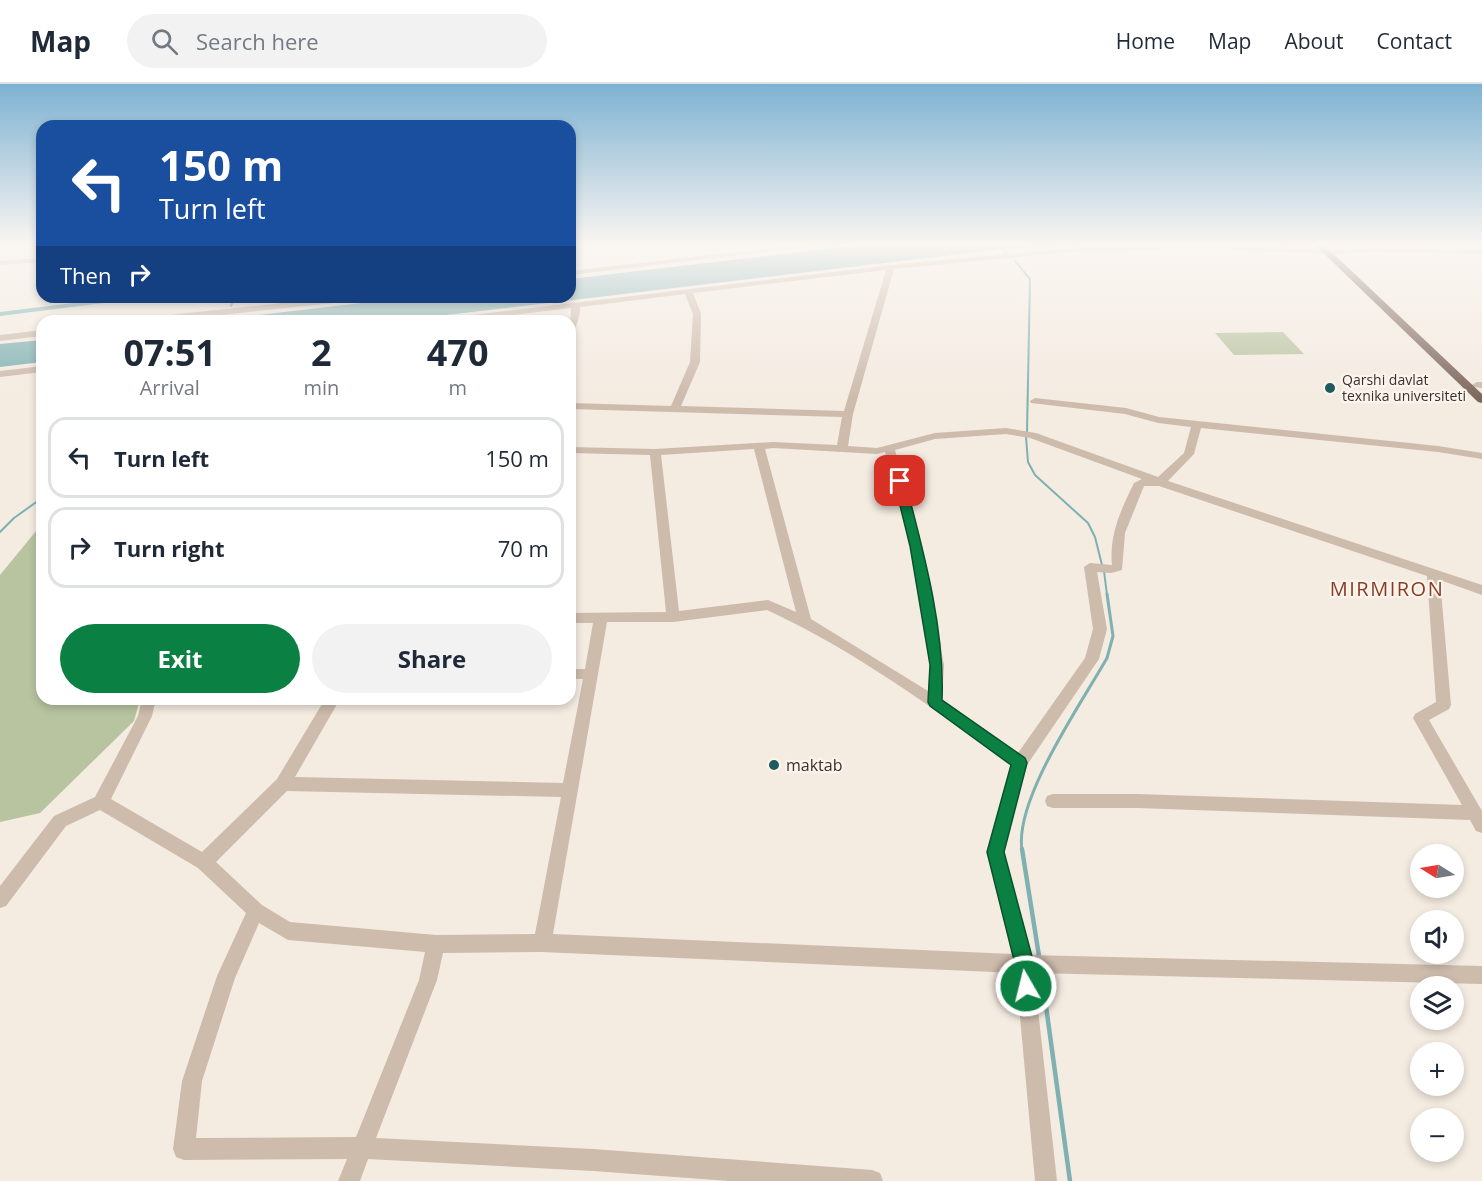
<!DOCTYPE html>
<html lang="en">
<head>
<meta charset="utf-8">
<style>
	body { margin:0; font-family:"Open Sans",sans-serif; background:#f2f2f3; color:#1f2937; height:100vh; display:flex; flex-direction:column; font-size:22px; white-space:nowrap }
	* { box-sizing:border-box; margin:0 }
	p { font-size:20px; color:#747a83 }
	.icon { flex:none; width:33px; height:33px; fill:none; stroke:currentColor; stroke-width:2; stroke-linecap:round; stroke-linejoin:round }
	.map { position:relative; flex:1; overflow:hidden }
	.drawer { position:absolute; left:36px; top:231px; width:540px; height:390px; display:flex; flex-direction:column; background:#fff; border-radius:18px; box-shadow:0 3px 9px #0003 }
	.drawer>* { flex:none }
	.top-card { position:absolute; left:36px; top:36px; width:540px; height:183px; border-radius:18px; box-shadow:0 3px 9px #0003; background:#1a4fa0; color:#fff; overflow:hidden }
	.needle { width:39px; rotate:281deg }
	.controls { position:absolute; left:1410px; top:760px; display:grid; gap:12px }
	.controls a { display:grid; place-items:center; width:54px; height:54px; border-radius:50%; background:#fff; box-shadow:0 3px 9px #0003; font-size:30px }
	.pin { position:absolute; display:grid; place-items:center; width:51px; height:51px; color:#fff; margin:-26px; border-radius:12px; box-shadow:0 3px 9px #0006 }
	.me { position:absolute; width:66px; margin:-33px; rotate:352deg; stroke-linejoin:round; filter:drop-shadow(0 0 4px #0008) }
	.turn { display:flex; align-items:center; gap:21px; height:126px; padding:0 24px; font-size:27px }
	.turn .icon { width:78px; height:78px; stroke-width:2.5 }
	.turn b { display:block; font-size:42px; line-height:51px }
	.then { display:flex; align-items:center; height:57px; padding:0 24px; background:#0003; gap:12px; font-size:22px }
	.eta { display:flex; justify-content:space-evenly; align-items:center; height:102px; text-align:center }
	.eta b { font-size:36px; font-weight:700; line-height:42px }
	.cta { display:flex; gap:12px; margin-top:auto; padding:12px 24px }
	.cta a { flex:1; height:69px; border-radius:36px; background:#0b8043; color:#fff; font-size:24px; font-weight:700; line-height:69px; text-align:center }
	.cta a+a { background:#f2f2f3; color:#1f2937 }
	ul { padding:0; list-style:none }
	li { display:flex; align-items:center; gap:18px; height:81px; margin:0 12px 9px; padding:0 12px; border:3px solid #e0e1e3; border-radius:18px }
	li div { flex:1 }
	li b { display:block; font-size:22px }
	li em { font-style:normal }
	header { display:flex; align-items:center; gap:36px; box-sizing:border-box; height:84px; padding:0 30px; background:#fff; border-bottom:2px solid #e0e1e3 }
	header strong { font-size:28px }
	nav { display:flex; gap:33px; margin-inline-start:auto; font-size:21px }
	.search { width:420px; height:54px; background:#f2f2f3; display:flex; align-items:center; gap:15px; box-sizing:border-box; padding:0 21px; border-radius:33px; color:#747a83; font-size:22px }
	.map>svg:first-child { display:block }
</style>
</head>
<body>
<header>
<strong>Map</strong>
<div class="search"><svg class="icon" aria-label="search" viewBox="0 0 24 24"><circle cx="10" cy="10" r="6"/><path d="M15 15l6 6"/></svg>Search here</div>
<nav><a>Home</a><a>Map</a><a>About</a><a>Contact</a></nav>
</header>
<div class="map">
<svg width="1482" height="1097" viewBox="0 0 1482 1097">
	<rect width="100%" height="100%" fill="#f4ebe1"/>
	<path fill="#b8c4a0" d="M1283,248L1304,270L1234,271L1215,249Z
		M41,441L42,615H140L134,637L40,729L0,738V491Z"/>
	<path fill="#7fb0b2" d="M861,161H1066L1002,165L396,237H206L414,213H570V195Z
		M42,256V278L0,283V260Z"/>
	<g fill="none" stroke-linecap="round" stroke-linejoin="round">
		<path stroke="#7fb0b2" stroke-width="2" d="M999,161L1006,169
			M1015,177L1030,195L1027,348
			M231,222L235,213
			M1026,353L1028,378L1035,391L1088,439L1095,453L1102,481
			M0,448L14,434L42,414
			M1104,487L1107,511"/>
		<path stroke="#7fb0b2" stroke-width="3" d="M1022,766C1014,716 1081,620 1107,574L1113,552L1107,510"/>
		<path stroke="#7fb0b2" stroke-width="4.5" d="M1022,765L1039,872
			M1042,893L1070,1097"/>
		<path fill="#7fb0b2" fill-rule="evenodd" d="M122,213H139L136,215L0,232V228Z"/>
		<path fill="#cdbbac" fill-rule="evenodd" d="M798,161H825L570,191V187Z
			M1230,161L1326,166L1330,168L1326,170L1217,165L1082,167L894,185L853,330L848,362L877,364L935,349L1006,344L1036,349L1158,393L1184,369L1191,343L1158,339L1125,330L1031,319L1030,317L1035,314L1126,324L1159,333L1438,362L1482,369V375L1438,368L1201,344L1194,370L1168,397L1482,501V511L1440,496L1451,621L1449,625L1429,636L1482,727V749L1476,747L1470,736L1137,724H1053L1047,722L1045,717L1047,712L1053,710H1137L1462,721L1413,634L1415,630L1436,618L1427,492L1159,402H1144L1125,449L1122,486L1111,489L1097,488L1107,545L1099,575L1027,681L1003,768L1031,871L1482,882V900L1034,889L1057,1097H1035L1016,889L542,868L443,869L437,896L376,1054L593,1065L872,1086L880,1089L883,1097H729L593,1087L368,1075L360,1097H338L347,1075L184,1076L176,1073L173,1065L182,997L217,892L246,829L198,784L100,726L66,742L6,822L0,824V802L54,732L95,713L138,632L142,615H156L152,632L111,715L202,768L277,695L325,615H340L295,693L563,699L583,595H570V585H585L593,539H570V529L666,528L650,371L570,369V363L655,365L773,358L837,361L842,333L570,325V319L671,322L690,278L693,230L685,210L580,223C580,231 578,244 570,248L571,224L463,237H437L438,235L891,181L1082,163ZM886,186L844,327L681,322L700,278L701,230L693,209ZM1006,350L1030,354L1142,395L1134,399C1121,426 1109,450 1112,481L1090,479L1084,483L1093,545L1085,574L1018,669L942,615L944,581L922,462L895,366L935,355ZM773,364L877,370L885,368L910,462L930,581L928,607L811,535L765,365ZM754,365L796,528L768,516L679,527L661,371ZM767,526C854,566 934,625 1012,681L987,768L1012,870L553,850L607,538H673ZM287,707L561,713L535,850L436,851L290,838L262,821L216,778ZM259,839L288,856L425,868L419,896L356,1053L196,1054L202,997L235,894Z
			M1371,164L1482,166V170L1371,168L1334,170L1330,168L1334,166Z
			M42,174V178L0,181V177Z
			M338,213H365L361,216L165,237H137L141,234Z
			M42,246V252L0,257V251Z
			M42,282V288L0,293V287Z
			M1477,298H1482V304L1474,303L1472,301Z"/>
		<path fill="#7d675c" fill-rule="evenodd" d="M1315,161H1324L1482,310V319L1478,318Z"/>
	</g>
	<linearGradient id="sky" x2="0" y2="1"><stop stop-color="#7eb2d2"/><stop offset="0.51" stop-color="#faf6f2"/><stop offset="1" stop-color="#faf6f2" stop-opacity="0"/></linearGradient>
	<rect width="1482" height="315" fill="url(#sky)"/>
	<path fill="#0b8043" stroke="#07532c" stroke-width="1.5" d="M900,393L905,397C923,466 945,544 942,616L1025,674L1027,679L1004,768L1034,880L1036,902L1033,909L1026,911L1020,909L1015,880L987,768L1011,681L930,622L928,618L930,581L910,462L894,397Z"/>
	<g fill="#1f5a5e" stroke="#fbf5ee" stroke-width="2">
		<circle cx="1330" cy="304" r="6"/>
		<circle cx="774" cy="681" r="6"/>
	</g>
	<g text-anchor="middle" stroke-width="4.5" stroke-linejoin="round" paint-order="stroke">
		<g font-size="14" fill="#3b302b" stroke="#fbf5ee" text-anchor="start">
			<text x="1342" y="301">Qarshi davlat<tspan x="1342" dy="16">texnika universiteti</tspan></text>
		</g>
		<g font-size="16" fill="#3b302b" stroke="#fbf5ee" text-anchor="start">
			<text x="786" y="687">maktab</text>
		</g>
		<g font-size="20" letter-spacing="1.5" fill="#8c3b22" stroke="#fbf5ee">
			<text x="1387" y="512">MIRMIRON</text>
		</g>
	</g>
</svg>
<div class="controls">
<a><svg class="needle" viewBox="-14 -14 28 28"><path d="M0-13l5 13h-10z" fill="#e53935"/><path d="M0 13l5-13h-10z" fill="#747a83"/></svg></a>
<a><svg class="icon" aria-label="sound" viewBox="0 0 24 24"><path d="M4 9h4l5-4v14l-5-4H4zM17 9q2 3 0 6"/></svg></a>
<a><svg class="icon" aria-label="layers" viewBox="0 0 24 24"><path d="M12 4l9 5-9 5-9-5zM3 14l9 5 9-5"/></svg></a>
<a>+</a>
<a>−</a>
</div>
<div class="pin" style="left:900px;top:397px;background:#d93025"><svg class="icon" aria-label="arrive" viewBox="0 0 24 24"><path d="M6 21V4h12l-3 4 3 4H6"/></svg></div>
<svg class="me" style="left:1026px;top:902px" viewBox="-20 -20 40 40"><circle r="17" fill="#0b8043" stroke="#fff" stroke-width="3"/><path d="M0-11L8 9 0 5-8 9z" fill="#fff"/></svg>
<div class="top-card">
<div class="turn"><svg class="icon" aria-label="left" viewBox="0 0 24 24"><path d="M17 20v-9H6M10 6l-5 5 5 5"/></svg><div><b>150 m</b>Turn left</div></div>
<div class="then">Then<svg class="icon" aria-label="right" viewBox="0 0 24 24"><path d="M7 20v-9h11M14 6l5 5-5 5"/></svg></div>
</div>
<section class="drawer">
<div class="eta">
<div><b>07:51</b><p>Arrival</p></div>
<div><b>2</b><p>min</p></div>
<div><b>470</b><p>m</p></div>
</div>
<ul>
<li><svg class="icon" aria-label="left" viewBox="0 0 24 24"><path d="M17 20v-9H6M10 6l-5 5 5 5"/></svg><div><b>Turn left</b></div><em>150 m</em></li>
<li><svg class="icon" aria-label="right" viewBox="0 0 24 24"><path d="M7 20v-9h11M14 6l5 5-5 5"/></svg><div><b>Turn right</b></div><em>70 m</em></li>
</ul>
<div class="cta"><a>Exit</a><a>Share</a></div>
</section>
</div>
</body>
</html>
